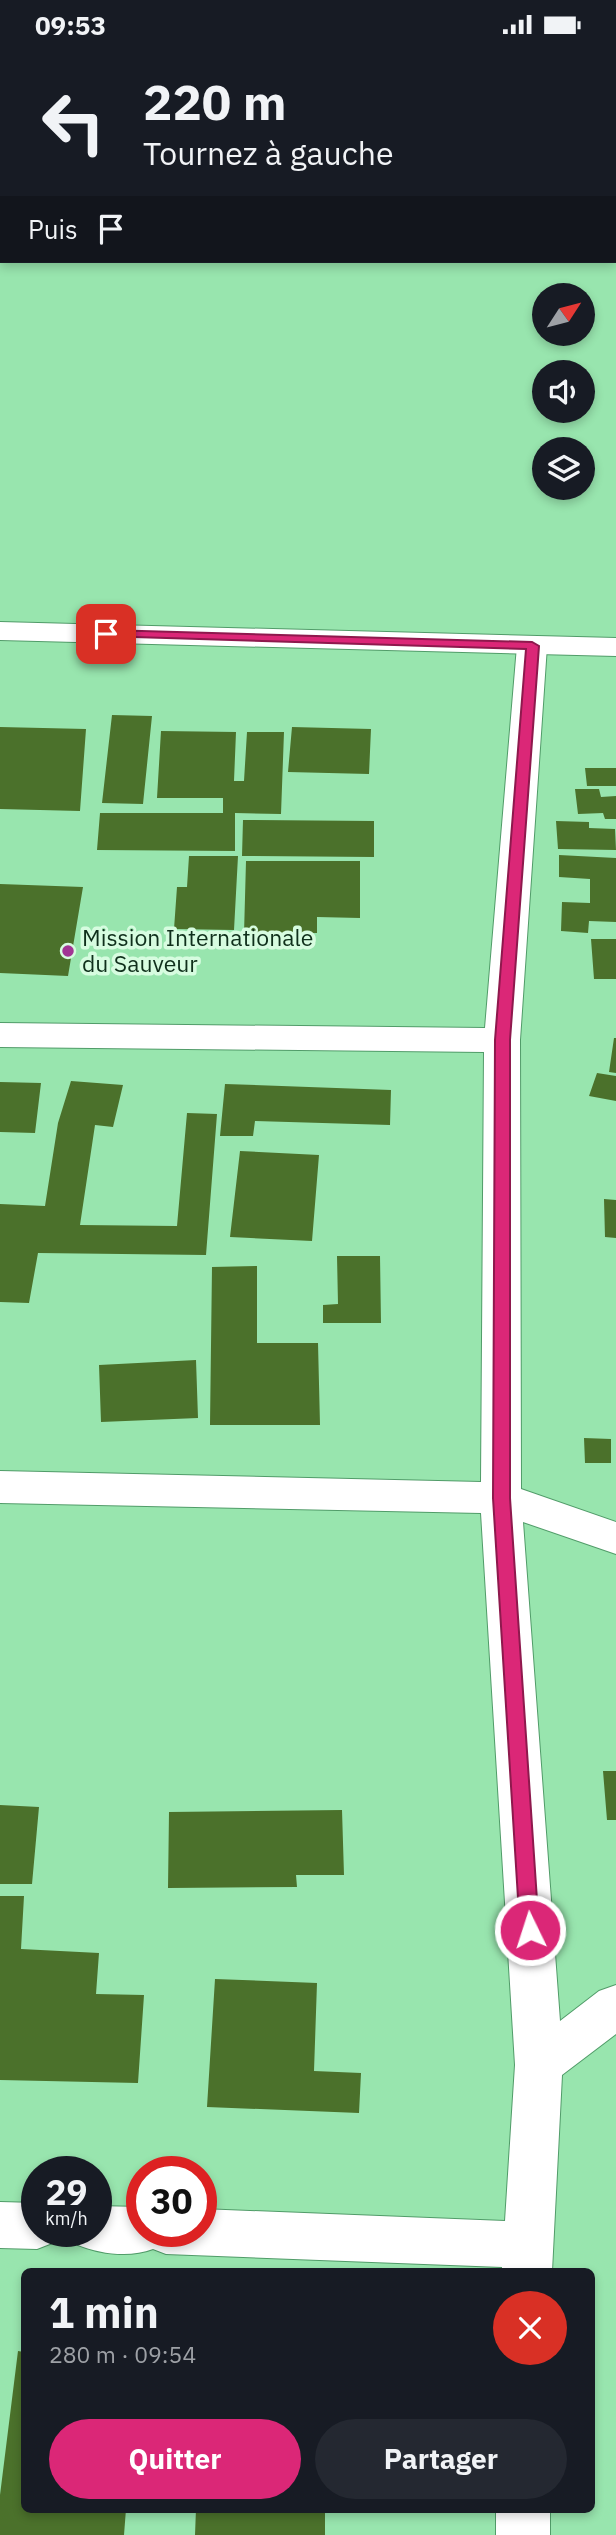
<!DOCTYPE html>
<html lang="fr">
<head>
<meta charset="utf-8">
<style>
	body { margin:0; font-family:"IBM Plex Sans",sans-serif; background:#242831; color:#f1f3f6; height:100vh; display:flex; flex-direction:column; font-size:26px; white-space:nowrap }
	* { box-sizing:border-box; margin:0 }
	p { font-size:23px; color:#9ea1a6 }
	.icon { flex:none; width:38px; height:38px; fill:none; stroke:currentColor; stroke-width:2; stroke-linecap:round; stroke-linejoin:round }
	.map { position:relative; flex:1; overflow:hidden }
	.details { position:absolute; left:21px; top:2219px; width:574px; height:245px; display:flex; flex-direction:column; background:#171b24; border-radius:10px; box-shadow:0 4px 10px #0003 }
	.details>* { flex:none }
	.top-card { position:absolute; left:0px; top:0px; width:616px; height:214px; box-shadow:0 4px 10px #0003; background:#171b24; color:#f1f3f6; overflow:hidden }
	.needle { width:46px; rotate:54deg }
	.buttons { position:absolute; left:532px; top:234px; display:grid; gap:14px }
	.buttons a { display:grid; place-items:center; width:63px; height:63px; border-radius:50%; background:#171b24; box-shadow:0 4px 10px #0003; font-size:35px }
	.speed { position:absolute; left:21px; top:2107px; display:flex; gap:14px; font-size:35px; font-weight:700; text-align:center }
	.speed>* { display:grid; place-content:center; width:91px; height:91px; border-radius:50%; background:#171b24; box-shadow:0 4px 10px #0003; line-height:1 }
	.speed small { font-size:18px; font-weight:400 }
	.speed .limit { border:10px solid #d22; background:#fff; color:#111 }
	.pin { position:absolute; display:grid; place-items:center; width:60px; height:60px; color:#fff; margin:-30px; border-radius:14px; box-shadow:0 4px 10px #0006 }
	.me { position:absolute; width:77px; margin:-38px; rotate:356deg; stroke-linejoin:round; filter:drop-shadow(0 0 5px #0008) }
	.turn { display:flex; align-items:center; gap:24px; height:147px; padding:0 28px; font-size:32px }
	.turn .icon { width:91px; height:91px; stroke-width:2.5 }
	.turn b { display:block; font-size:49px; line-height:60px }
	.then { display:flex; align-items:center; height:66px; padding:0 28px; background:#0003; gap:14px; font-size:26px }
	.round { display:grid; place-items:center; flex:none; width:74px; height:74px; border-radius:37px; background:#242831 }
	.summary { display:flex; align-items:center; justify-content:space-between; height:119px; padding:0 28px }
	h1 { font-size:42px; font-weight:800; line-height:52px }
	.cta { display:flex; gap:14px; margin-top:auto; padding:14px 28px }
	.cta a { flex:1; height:80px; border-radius:42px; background:#db2777; color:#fff; font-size:28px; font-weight:800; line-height:80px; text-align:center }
	.cta a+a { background:#242831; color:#f1f3f6 }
	.status { display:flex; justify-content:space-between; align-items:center; height:49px; padding:0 35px; background:#171b24; direction:ltr }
	.status svg { height:19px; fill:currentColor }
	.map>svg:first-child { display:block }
</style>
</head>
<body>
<div class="status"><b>09:53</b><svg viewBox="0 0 49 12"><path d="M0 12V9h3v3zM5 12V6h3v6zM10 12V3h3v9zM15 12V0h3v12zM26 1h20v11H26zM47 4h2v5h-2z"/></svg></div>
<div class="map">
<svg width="616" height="2486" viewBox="0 0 616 2486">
	<rect width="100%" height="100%" fill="#98e5ae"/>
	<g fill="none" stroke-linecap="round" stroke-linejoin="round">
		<path fill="#7e92ed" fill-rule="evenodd" d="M614,106H616V113H614Z
			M0,113H2V119H0Z"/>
	</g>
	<path fill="#4b712b" d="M112,666L152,667L143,755L102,754Z
		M0,678L86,680L80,762L0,760Z
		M292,678L371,680L369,725L288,723Z
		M161,682L236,683L234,732H244L247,683H284L281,765L235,764V802L97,801L100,764H223V749H157Z
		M585,719H616V737H587Z
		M575,740H599L601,748L616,747V770H605L603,764L578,765Z
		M243,771L374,772V808L242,807Z
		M556,772L589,773V779L615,780L616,801L558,800Z
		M559,806L616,809V873L589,872L588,884L561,882L562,853L590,854V830L559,828Z
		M189,807H238L234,881L174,880L177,838H187Z
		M246,812H360V869L317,868V884L244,885Z
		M0,835L83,838L68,927L0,924Z
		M591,890H616V930H594Z
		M614,989H616V1024L609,1023Z
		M597,1024L616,1027V1052L589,1047Z
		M71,1032L123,1036L113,1078L95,1076L80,1176L177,1177L187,1064L217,1065L206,1206L38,1204L29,1254L0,1253V1155L45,1157L58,1074Z
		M0,1033L41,1034L35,1084L0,1083Z
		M225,1035L391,1041L390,1076L255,1072L253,1087H220Z
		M240,1102L319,1106L312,1192L230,1188Z
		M604,1150L616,1151V1189L605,1188Z
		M337,1207H380L381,1274H323V1256L338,1255Z
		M257,1217V1294H318L320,1376H210L212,1218Z
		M196,1311L198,1369L101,1373L99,1316Z
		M584,1389L611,1390V1414H585Z
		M603,1722H616V1771H607Z
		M0,1756L39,1758L32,1835H0Z
		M342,1761L344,1826H296L297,1838L168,1839L169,1763Z
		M0,1847H24L21,1900L99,1904L96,1945L144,1946L138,2034L0,2031Z
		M215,1930L317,1934L314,2022L361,2024L359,2064L207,2058Z
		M18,2302L24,2303V2460H126L124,2486H0V2446Z
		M196,2460H325V2486H195Z"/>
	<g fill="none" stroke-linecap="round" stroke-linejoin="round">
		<defs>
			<path id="minor" d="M532,588L543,590L547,597L520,991L521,1440L616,1473V1505L523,1473L560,1972L599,1942L616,1936V1985L562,2026L552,2222H502V2218L166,2205L153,2200C130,2209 100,2205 78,2196L72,2182H96V2157L142,2158V2182H201V2160L505,2172L515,2016L481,1464L0,1454V1422L481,1433L484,1003L0,998V974L485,979L517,597L521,590Z
				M0,2153L37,2154V2182H60L55,2193L37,2200L0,2199Z
				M496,2460H550V2486H496Z"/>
			<path id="tertiary" d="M0,573L616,589V607L0,591Z"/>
		</defs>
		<use href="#minor" stroke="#519c69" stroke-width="2"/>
		<use href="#tertiary" stroke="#519c69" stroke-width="2"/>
		<use href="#minor" fill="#fff" fill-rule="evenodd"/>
		<use href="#tertiary" fill="#fff" fill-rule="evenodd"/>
	</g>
	<path fill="#db2777" stroke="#8e194d" stroke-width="2" d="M106,581L532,593L539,597L510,991V1449L539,1881L537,1887L530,1890L523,1887L520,1881L493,1449L495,991L526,600L102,587V582Z"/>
	<circle fill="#a13594" stroke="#d7fce0" stroke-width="2.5" cx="68" cy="902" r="7"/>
	<g text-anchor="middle" stroke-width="7" stroke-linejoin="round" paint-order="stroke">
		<g font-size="23" fill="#0f2f1b" stroke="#d7fce0" text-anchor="start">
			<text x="82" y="897">Mission Internationale<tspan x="82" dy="26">du Sauveur</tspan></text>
		</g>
	</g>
</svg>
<div class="buttons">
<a><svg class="needle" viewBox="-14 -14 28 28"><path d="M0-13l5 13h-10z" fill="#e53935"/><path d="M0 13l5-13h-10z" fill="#9ea1a6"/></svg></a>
<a><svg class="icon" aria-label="sound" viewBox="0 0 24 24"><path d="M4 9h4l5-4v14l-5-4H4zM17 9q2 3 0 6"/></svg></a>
<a><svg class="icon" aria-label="layers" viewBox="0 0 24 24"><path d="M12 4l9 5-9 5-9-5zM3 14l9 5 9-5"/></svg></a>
</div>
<div class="speed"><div>29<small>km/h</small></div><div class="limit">30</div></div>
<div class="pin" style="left:106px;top:585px;background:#d93025"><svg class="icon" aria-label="arrive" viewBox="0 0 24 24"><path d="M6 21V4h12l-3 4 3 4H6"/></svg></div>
<svg class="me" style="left:530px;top:1881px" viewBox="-20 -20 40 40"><circle r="17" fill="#db2777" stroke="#fff" stroke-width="3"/><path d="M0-11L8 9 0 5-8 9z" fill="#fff"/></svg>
<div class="top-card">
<div class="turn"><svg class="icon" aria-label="left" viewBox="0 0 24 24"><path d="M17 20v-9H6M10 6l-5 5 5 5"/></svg><div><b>220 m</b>Tournez à gauche</div></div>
<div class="then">Puis<svg class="icon" aria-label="arrive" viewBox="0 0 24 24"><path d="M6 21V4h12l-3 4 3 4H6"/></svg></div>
</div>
<section class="details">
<div class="summary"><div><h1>1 min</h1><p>280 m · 09:54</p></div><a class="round" style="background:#d93025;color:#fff"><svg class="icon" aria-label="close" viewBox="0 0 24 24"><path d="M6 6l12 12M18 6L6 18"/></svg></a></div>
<div class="cta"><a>Quitter</a><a>Partager</a></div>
</section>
</div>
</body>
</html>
